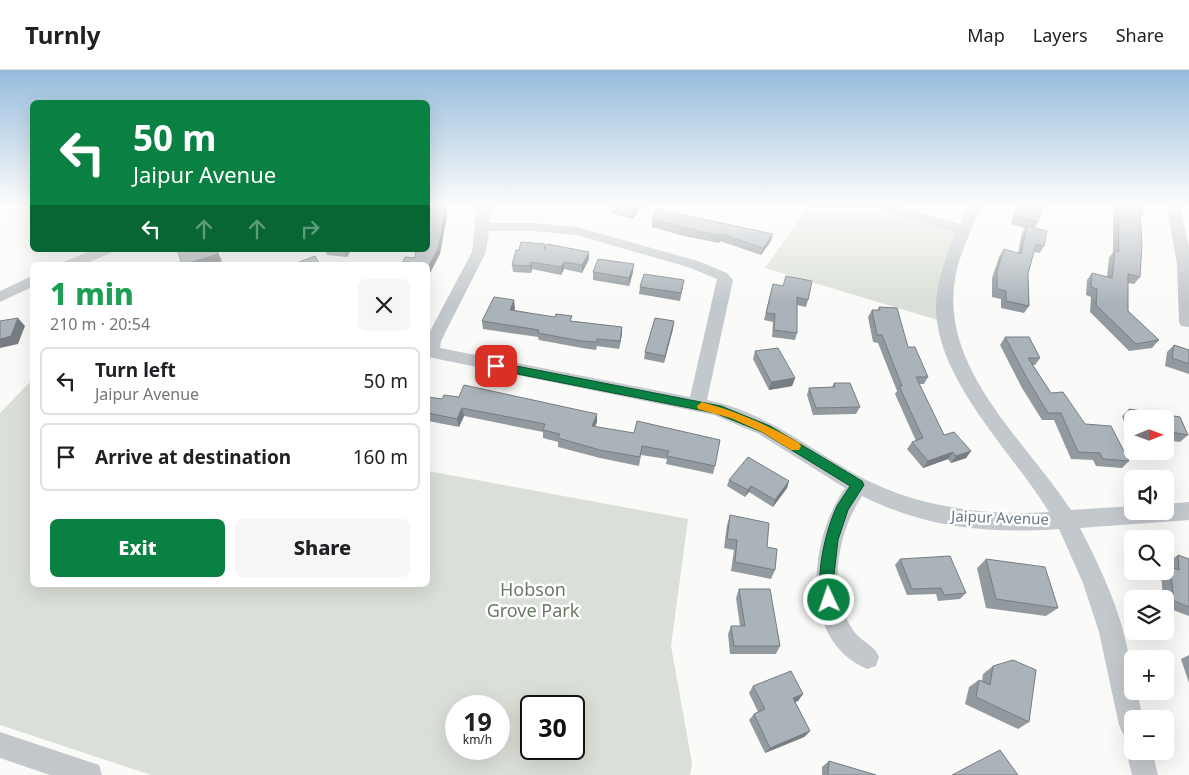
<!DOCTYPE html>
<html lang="en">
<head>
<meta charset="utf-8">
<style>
	body { margin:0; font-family:"Noto Sans",sans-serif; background:#f6f6f6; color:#202124; height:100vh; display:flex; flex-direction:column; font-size:19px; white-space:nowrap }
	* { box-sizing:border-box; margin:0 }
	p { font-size:16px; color:#757577 }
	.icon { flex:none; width:28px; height:28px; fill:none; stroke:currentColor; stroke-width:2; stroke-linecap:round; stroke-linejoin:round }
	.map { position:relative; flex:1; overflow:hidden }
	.side { position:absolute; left:30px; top:192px; width:400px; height:325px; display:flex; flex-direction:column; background:#fff; border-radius:8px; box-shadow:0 5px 20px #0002 }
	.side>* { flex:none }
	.hud { position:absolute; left:30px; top:30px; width:400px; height:152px; border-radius:8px; box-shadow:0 5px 20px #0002; background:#0b8043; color:#fff; overflow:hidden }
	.needle { width:32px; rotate:89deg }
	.controls { position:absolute; left:1124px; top:340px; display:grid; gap:10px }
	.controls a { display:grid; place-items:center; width:50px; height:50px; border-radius:8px; background:#fff; box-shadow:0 5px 20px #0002; font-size:25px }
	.speed { position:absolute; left:445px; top:625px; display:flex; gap:10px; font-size:25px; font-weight:700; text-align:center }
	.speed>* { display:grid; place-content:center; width:65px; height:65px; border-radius:50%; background:#fff; box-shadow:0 5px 20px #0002; line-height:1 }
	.speed small { font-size:12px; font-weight:400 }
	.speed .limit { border:2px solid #111; border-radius:8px; background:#fff; color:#111 }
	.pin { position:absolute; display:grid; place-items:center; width:42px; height:42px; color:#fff; margin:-21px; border-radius:10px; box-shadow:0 2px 8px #0006 }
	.me { position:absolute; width:55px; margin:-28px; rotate:357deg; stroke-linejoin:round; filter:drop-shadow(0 0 4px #0008) }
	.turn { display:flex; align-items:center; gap:18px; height:105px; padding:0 20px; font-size:22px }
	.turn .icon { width:65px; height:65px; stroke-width:2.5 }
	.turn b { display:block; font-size:35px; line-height:42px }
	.lanes { display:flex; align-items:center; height:48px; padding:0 20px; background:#0003; justify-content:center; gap:25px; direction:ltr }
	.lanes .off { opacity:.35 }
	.round { display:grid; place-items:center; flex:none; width:52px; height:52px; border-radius:8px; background:#f6f6f6 }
	.summary { display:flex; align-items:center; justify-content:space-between; height:85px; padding:0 20px }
	h1 { font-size:30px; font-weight:800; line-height:38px; color:#1e9e55 }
	.primary-button { display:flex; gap:10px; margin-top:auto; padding:10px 20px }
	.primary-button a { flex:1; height:58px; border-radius:8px; background:#0b8043; color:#fff; font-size:20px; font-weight:800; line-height:58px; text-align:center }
	.primary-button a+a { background:#f6f6f6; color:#202124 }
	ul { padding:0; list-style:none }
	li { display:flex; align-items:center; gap:15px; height:68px; margin:0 10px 8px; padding:0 10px; border:2px solid #e0e0e0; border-radius:8px }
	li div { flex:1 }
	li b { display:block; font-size:19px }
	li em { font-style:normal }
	header { display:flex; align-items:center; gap:30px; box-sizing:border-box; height:70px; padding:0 25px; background:#fff; border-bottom:1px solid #e0e0e0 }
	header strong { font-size:24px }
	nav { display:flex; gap:28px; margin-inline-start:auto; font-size:18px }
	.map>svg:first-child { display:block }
</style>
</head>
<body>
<header>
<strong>Turnly</strong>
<nav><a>Map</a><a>Layers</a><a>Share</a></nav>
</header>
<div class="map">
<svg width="1189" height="705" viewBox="0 0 1189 705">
	<rect width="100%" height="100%" fill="#fafaf8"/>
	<path fill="#dadfd7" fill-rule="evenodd" d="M810,134H872L962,160L944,252L765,198Z
		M32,310V515H428V401L688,449L671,576L692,693L690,705H151L0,655V343ZM456,636H499V679H456ZM574,636V679H531V636Z"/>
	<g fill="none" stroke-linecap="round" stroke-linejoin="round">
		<path fill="#c3c8cc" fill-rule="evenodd" d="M477,134H491L490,153H534L577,157L698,191L727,203L733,210L707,330C762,341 807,376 853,403C913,437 982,446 1049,442C1013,383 940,314 936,242C935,214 946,187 956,162L873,137L871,134H892L960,154L968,134H982C973,158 959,183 955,209C940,299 1026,371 1071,440L1132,436V441H1165V434L1189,432V450L1080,458C1106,508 1132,565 1132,621H1137L1143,649H1132V668L1123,664L1119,655L1099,562L1083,513L1059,459C989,464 926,458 862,426C837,463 827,522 853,560C861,572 874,574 879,587L876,596L867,599C798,570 809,469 845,418L759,364L714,345L428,287V265L472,182ZM489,161H534L576,165L688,197L717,209L690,327L440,278L441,271L486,182Z
			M1166,134H1180L1189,177V257L1181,256L1179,252L1177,194Z
			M93,180H113L111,183L82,195H60L63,192Z
			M32,206V217L0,232V221Z
			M0,662L99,695L102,705H50L0,688Z
			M1132,671V681H1152L1158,705H1132L1126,681L1130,672Z"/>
	</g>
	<path fill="#929a9f" d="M521,134H536L535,136H521Z
		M613,134H643L633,149L611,143L612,136Z
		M1017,134H1043L1038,152L1034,158L1044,176L1040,183L1034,182L1028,204L1029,236L1024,243L1001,238V229L992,227V208L999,187L1004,179L1018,183L1022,163L1025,158L1011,154Z
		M1113,134H1142L1145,142L1141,147L1140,207L1134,214L1128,213V241L1159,270L1152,278L1129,281L1090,242L1091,227L1086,225L1087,210L1092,203L1107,207L1109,188L1113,182Z
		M652,149L773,164L771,171L761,185L720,171L719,173L684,166L652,157Z
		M545,174V179L589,182V189L582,203L564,199L561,205L532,199L531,203L513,202L512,195L519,180Z
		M325,180H351L347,187L327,185Z
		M593,202H633L629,216L593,210Z
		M773,214L808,230L806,237L797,235V263L795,270L772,267L773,252L764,250Z
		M640,217H683L680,231L639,224Z
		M879,237L928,307L924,314H919L944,365L971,381L966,388L951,393L948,389L923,398L907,379L912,372L916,371L895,324L897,321L878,273L873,272L868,247L872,240H878Z
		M515,238L514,240L572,251L622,257V264L619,279L597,276L596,280L582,278L539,270L538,267L483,259L482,251Z
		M673,259L664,293L644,289L645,282Z
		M1005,267L1040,288L1035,295H1033L1051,323L1085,354L1129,391L1122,398L1096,396L1093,390L1071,389L1054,350H1042L1022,318L1000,275Z
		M1174,275L1189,280V304L1165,296L1167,282Z
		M755,281L795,308L792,316L769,320L753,289Z
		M834,313L860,337L856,344L813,345L807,325L809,318L832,317Z
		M428,327L597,352L595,356L715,396L713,404L666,394L667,389L641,385L639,396L600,388L558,377V372L543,368V362L464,346L459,357L428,351Z
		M1129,339L1180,347L1188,365L1180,372L1165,370V349H1132V364H1128L1122,346Z
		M729,410L789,411L787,418L773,437L749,422L745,427L727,416Z
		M730,445L767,477L775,500L771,509L731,501L734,480L724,478L727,455Z
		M1178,485L1189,489V546L1165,537V529H1163L1161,503L1169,498L1168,492Z
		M900,489L966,523L960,529L938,531L936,524L907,525L895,495Z
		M986,489L1058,538L1046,546L986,538L977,498Z
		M739,519L780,576L776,584H730L728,564L731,556H740L736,528Z
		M1189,585V613L1181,589Z
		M993,596L1029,652L1018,659L965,634L969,617L979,610L982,611L983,604Z
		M753,616L803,624L798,631L795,632L810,661L804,667L765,683L749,650L754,644L758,642L749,623Z
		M829,691L876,705H822V697Z"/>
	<path fill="#777d82" d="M443,134H447L445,139L447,146L440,184L429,205L428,198L441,139Z
		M639,134H643L633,149L634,141Z
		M773,164L771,171L761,185L763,178Z
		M216,180H217L222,191L210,195H182Z
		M344,180H351L347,187Z
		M589,182V189L582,203V195Z
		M531,192L532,199L531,203L530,196Z
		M564,192V199L561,205V197Z
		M634,194L633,202L629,216V208Z
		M514,230L515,238L511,247L510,240Z
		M18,248L25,256L18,274L0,278V269Z
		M674,251L673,259L664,293L665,286Z
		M622,257V264L619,279L620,271Z
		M795,308L792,316L769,320L771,312Z
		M462,338L464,346L459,357L457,349Z
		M597,344V352L592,364V356Z
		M971,381L966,388L951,393L956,386Z
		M953,382L948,389L923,398L928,391Z
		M789,411L787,418L773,437L775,430Z
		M751,416L749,422L745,427L748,420Z
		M803,624L798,631L788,635L793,628Z
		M810,661L804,667L765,683L770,678Z"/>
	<path fill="#aab3b9" stroke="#777d82" d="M428,134H443L441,139H445L439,176L428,198V195H401L405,187L415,188L416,180H428Z
		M613,134H639L634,141L612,136Z
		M1019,134H1043L1038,152L1015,146Z
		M1118,134H1142L1145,142L1140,141L1142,175L1140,207L1128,204V241L1159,270L1136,274L1096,235L1097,219L1091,217L1092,203L1112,208L1115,181L1119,182Z
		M655,139L773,164L763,178L721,164L720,166L685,158L652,149Z
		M1027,156L1047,161L1044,176L1036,174L1028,204L1029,236L1006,231V221L997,219V201L1004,179L1021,184Z
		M521,172L545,174L544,180L547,174L589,182L582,195L564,192L561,197L531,192L530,196L512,195L516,180H519Z
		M185,180H216L218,184L182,195L178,182Z
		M315,186L320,195H294L299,193V192Z
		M598,189L634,194L629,208L593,202Z
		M644,204L684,210L681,223L640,217Z
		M786,206L812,211L808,230L797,227V263L774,260L775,244L766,243L773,214L783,216Z
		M494,227L514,230L510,240L555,247L556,244L572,246L570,251L622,257L620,271L597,269L596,272L581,271L538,263L539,260L482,251Z
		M879,237L897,238L908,277H915L928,307H916L944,365L954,362L971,381L956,386L953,382L928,391L912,372L923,368L899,316H902L882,265H877L872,240H880Z
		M18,248L11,266L0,269V251Z
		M655,248L674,251L665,286L645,282Z
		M1005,267H1029L1040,288H1028L1051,323L1063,322L1085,354L1111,356L1129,391L1103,389L1100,383L1078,382L1061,343H1048L1028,310Z
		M1174,275L1189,280V294L1172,288Z
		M778,278L795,308L771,312L755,281Z
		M834,313H850L860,337L816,338L809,318L835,317Z
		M464,315L597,344L592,356L634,363L637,351L720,370L715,396L667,386L669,381L642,376L640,387L600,380L558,368L560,364L543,360L545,354L462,338L457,349L428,343V327L442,329L444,325L459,327Z
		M1129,339L1180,347L1188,365L1165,361V349H1133Z
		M748,387L789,411L775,430L751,416L748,420L729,410Z
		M730,445L769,453L767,477L777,479L775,500L735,492L737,470L727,469Z
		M1178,485L1189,489V537L1174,531L1170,497L1179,500Z
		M950,486L966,523L944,525L941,518L912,519L900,489Z
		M986,489L1045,497L1058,538L996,529Z
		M739,519H770L780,576H734L731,556H745Z
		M1013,590L1036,600L1029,652L976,627L979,610L990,615L993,596Z
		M791,601L803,624L793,628L810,661L770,678L754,644L765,639L753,616Z
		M1000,680L1018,705H952Z
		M829,691L876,705H828Z"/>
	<linearGradient id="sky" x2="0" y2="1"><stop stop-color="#96bcdc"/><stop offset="0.58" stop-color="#fdfdfc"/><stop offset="1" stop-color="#fdfdfc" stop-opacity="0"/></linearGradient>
	<rect width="1189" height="233" fill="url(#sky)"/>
	<path fill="#0b8043" stroke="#07532c" d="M496,292L721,336L770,356L862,411L864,415L848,440L838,470L834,505L836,530L834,535L829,537L824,535C813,510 826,459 837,436C841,429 846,423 850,416L762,362L715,343L492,299L491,296Z"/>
	<path fill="#f59e0b" d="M702,332C738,342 768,355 799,373L801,376L799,380H791L762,362L731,348L698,339L697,336Z"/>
	<g text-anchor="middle" stroke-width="5" stroke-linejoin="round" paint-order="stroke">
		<g font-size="15" fill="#657683" stroke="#fff">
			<text transform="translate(1000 448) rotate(2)" y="5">Jaipur Avenue</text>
		</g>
		<g font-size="18" fill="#687a64" stroke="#fff">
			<text x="533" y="526">Hobson<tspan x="533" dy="21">Grove Park</tspan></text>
		</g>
	</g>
</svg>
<div class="controls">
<a><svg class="needle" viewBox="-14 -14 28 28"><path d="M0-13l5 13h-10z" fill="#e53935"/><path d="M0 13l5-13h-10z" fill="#757577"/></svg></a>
<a><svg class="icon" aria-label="sound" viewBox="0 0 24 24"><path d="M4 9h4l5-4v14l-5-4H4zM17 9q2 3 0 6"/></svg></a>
<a><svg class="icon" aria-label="search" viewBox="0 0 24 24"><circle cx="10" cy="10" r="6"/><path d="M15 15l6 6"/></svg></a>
<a><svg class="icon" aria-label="layers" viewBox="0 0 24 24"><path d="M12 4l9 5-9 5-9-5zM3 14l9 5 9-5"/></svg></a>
<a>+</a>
<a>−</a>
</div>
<div class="speed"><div>19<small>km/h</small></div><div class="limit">30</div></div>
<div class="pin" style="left:496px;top:296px;background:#d93025"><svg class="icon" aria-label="arrive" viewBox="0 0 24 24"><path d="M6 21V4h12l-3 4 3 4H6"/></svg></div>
<svg class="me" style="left:829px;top:530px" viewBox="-20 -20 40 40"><circle r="17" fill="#0b8043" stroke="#fff" stroke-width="3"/><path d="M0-11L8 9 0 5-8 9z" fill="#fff"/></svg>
<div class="hud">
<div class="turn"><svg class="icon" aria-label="left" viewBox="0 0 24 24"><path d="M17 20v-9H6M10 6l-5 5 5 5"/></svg><div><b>50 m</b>Jaipur Avenue</div></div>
<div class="lanes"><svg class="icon" aria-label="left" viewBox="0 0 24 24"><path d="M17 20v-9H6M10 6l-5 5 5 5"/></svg><svg class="icon off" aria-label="ahead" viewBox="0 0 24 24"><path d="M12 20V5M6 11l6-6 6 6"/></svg><svg class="icon off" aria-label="ahead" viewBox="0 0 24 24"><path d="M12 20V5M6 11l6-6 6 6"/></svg><svg class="icon off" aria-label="right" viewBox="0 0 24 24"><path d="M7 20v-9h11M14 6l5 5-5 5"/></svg></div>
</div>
<section class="side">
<div class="summary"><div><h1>1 min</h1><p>210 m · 20:54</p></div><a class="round"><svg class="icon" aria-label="close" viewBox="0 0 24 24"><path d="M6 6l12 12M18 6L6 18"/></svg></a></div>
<ul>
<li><svg class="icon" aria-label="left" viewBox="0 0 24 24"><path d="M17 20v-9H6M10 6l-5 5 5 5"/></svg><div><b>Turn left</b><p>Jaipur Avenue</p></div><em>50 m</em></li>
<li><svg class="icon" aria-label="arrive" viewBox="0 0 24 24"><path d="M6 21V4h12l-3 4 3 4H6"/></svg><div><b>Arrive at destination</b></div><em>160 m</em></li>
</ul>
<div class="primary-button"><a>Exit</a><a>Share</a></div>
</section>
</div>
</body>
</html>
